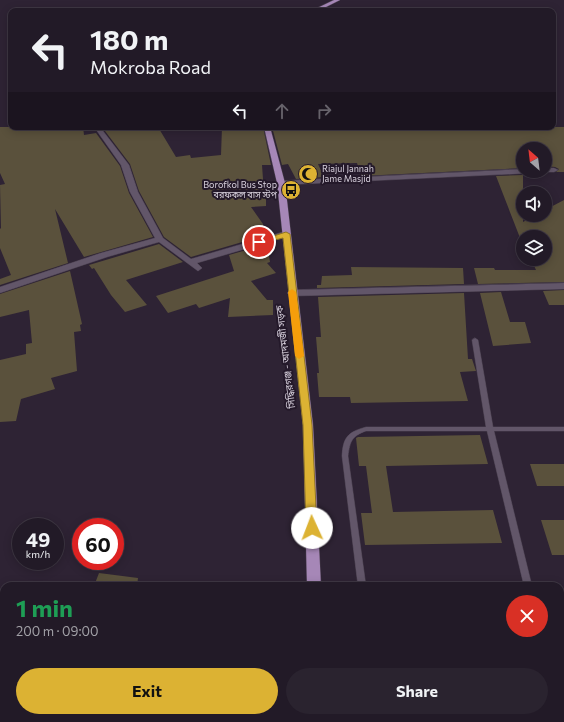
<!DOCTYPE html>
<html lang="en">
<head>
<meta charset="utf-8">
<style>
	body { margin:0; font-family:Commissioner,"Noto Sans Bengali",sans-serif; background:#2a232f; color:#f1f3f6; height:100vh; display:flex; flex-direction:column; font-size:15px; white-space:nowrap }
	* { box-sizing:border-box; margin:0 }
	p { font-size:13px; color:#a2a1a7 }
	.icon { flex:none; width:22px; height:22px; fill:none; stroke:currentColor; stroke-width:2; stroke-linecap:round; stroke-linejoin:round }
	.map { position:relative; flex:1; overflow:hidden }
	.drawer { position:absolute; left:0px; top:582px; width:564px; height:140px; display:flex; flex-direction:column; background:#221a27; border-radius:12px 12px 0 0; box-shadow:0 2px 10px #0003,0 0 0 1px #3f3844 }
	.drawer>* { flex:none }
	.top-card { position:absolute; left:8px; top:8px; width:548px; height:122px; border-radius:8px; box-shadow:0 2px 10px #0003,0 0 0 1px #3f3844; background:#221a27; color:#f1f3f6; overflow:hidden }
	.needle { width:26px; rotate:332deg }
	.tools { position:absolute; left:516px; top:142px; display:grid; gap:8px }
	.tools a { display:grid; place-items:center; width:36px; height:36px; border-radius:50%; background:#221a27; box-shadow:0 2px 10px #0003,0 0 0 1px #3f3844; font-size:20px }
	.speed { position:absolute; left:12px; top:518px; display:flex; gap:8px; font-size:20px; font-weight:700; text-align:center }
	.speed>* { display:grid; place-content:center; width:52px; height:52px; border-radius:50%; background:#221a27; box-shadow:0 2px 10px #0003,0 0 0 1px #3f3844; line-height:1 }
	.speed small { font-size:10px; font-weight:400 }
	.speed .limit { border:6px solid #d22; background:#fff; color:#111 }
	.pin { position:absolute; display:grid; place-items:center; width:34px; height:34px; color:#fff; margin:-17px; border:2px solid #fff; border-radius:50%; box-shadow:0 1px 4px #0007 }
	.me { position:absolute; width:44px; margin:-22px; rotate:358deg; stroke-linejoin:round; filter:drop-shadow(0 0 3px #0008) }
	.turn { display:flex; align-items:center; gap:14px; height:84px; padding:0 16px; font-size:18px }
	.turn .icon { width:52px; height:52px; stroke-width:2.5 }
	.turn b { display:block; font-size:28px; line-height:34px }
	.lanes { display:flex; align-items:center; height:38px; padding:0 16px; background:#0003; justify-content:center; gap:20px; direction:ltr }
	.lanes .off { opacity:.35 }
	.round { display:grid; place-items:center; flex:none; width:42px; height:42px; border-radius:21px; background:#2a232f }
	.head { display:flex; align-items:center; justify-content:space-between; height:68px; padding:0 16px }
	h1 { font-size:24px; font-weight:700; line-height:30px; color:#1e9e55 }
	.action { display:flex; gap:8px; margin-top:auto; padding:8px 16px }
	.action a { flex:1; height:46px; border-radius:24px; background:#dcb233; color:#111; font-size:16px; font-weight:700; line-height:46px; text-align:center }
	.action a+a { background:#2a232f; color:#f1f3f6 }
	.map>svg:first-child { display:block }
</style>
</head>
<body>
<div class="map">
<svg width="564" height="722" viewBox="0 0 564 722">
	<rect width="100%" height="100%" fill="#2e2334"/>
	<path fill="#5a513c" d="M0,127H83L84,135L96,133L120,166L129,193L153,237L84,257L55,209L68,263L0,285V279L11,275L0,248V229L1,228L0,185L5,184L0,173Z
		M132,127H158L176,157L190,155L191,158L221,155L222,127H263L271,165H262L264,193H266V206L251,207L263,224V236L191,257L164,237L139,191L130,164L105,131Z
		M272,127H564V172H556L559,169L555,167L545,166V149H523V168L361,176L357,163L318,164L324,177L296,179L288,164L282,165Z
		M523,175V222L536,215H545V210L564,200V282L478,284L474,268H494L495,270H536L531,259H545V237H523L522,243L496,176Z
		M159,244L183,262L126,280L147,305L125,312L111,295L94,268L92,269L89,265Z
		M267,244L270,262L267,263L276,273L251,281L267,300H273V315L228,317L230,298L199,308L196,304L168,313L156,296L234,271L229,255Z
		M351,267L463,268L464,284L317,288V285H321L322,276L352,275Z
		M70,271L82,324L80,325L81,331L74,332L77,371L51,378L55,389L21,399L16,421L0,422V360L26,354V344L32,343L29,310L0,317V294Z
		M564,290V305H549L543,291Z
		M501,292L510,322H525L531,343L493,346L480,293Z
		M464,293L468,359H472L476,371L460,372L468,401L351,403L350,397H319L317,373H319L316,337H321L318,297Z
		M480,435L488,464L386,466L393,512L493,510L502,543L365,545L361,513H372L366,466H359L356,438L358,437Z
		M530,464H564V486H537Z
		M541,520H564V555H552Z
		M99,573L138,578L137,586H94Z"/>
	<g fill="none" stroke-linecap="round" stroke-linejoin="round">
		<defs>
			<path id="lane" d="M475,338L478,340L493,427H564V431H494L532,586H524L487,431H366C352,436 350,441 348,456L366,586H358L342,456C343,437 348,432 366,427H486L472,340Z
				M360,718H369L371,722H361Z"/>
			<path id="street" d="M96,127H102L103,131L129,165L138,192L163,238L191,259L283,232H286L290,234L289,236L197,263L202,268L198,271L159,242L107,257L0,293V287L101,253L155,238L130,192L121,165L97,131Z
				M545,168H554L558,170L554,172H542L545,171Z
				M523,169V171H537L533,173L281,185L277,183L281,181Z
				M564,283V289L292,296L287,293L292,290Z
				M560,615L564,616V628L560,627Z
				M73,718H93L95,722H71Z"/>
			<path id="primary" d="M334,0H340L318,11H311Z
				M264,127H270L285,183L313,425L321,586H307L303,425L277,183Z
				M285,718H299L300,722H284Z"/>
		</defs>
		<use href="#lane" stroke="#493f4e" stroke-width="1"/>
		<use href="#street" stroke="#493f4e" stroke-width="1"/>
		<use href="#primary" stroke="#493f4e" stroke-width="1"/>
		<use href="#lane" fill="#625669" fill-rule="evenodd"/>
		<use href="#street" fill="#625669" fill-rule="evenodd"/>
		<use href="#primary" fill="#a687b7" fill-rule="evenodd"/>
	</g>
	<path fill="#dcb233" stroke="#8f7421" d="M286,232L290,234L312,425L317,528L316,531L312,532L308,531L306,528L303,425L283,238L259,244L255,242Z"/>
	<path fill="#f59e0b" d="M292,289L296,292L304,356L299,359L295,356L288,292Z"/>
	<defs>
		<symbol id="mosque-disc" viewBox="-11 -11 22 22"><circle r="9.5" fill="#dcb233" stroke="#24192a"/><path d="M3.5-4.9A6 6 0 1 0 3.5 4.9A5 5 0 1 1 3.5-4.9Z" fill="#111"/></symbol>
		<symbol id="bus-disc" viewBox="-11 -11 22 22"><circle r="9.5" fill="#dcb233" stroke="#24192a"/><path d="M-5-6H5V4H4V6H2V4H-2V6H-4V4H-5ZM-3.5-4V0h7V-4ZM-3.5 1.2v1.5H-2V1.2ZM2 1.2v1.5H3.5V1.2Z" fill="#111"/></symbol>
	</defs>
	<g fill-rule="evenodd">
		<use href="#mosque-disc" x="297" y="163" width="22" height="22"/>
		<use href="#bus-disc" x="280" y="179" width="22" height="22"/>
	</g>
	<g text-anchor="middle" stroke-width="4" stroke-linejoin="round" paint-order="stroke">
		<g font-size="9" fill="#d9d2de" stroke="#24192a" text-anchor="start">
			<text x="322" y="172">Riajul Jannah<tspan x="322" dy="10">Jame Masjid</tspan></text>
			<text x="277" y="188" text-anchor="end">Borofkol Bus Stop<tspan x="277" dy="10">বরফকল বাস স্টপ</tspan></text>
		</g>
		<g font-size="10" fill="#d9d2de" stroke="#24192a">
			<text transform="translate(285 357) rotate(-97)" y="4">সিদ্ধিরগঞ্জ - আদমজী সড়ক</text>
		</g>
	</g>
</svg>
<div class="tools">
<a><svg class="needle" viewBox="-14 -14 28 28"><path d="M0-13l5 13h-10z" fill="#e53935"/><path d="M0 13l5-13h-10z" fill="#a2a1a7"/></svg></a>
<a><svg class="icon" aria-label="sound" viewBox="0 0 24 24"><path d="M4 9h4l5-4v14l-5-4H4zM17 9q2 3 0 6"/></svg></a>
<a><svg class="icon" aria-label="layers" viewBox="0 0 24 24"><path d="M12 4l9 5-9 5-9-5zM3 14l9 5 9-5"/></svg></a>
</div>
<div class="speed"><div>49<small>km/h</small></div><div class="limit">60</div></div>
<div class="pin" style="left:259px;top:242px;background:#d93025"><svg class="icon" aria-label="arrive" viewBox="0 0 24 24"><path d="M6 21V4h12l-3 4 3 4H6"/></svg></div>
<svg class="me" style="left:312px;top:528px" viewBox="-20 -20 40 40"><circle r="19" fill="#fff"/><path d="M0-13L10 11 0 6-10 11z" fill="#dcb233"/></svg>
<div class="top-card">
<div class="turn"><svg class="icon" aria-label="left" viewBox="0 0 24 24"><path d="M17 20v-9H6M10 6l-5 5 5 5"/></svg><div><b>180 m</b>Mokroba Road</div></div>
<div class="lanes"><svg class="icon" aria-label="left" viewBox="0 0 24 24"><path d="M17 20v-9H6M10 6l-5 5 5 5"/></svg><svg class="icon off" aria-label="ahead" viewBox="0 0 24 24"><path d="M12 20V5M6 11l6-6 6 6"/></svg><svg class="icon off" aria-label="right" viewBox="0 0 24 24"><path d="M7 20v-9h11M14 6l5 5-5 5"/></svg></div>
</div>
<section class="drawer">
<div class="head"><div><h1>1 min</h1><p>200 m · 09:00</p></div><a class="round" style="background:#d93025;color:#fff"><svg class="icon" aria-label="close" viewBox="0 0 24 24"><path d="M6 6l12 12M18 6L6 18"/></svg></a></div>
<div class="action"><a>Exit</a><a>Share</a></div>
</section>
</div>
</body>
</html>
